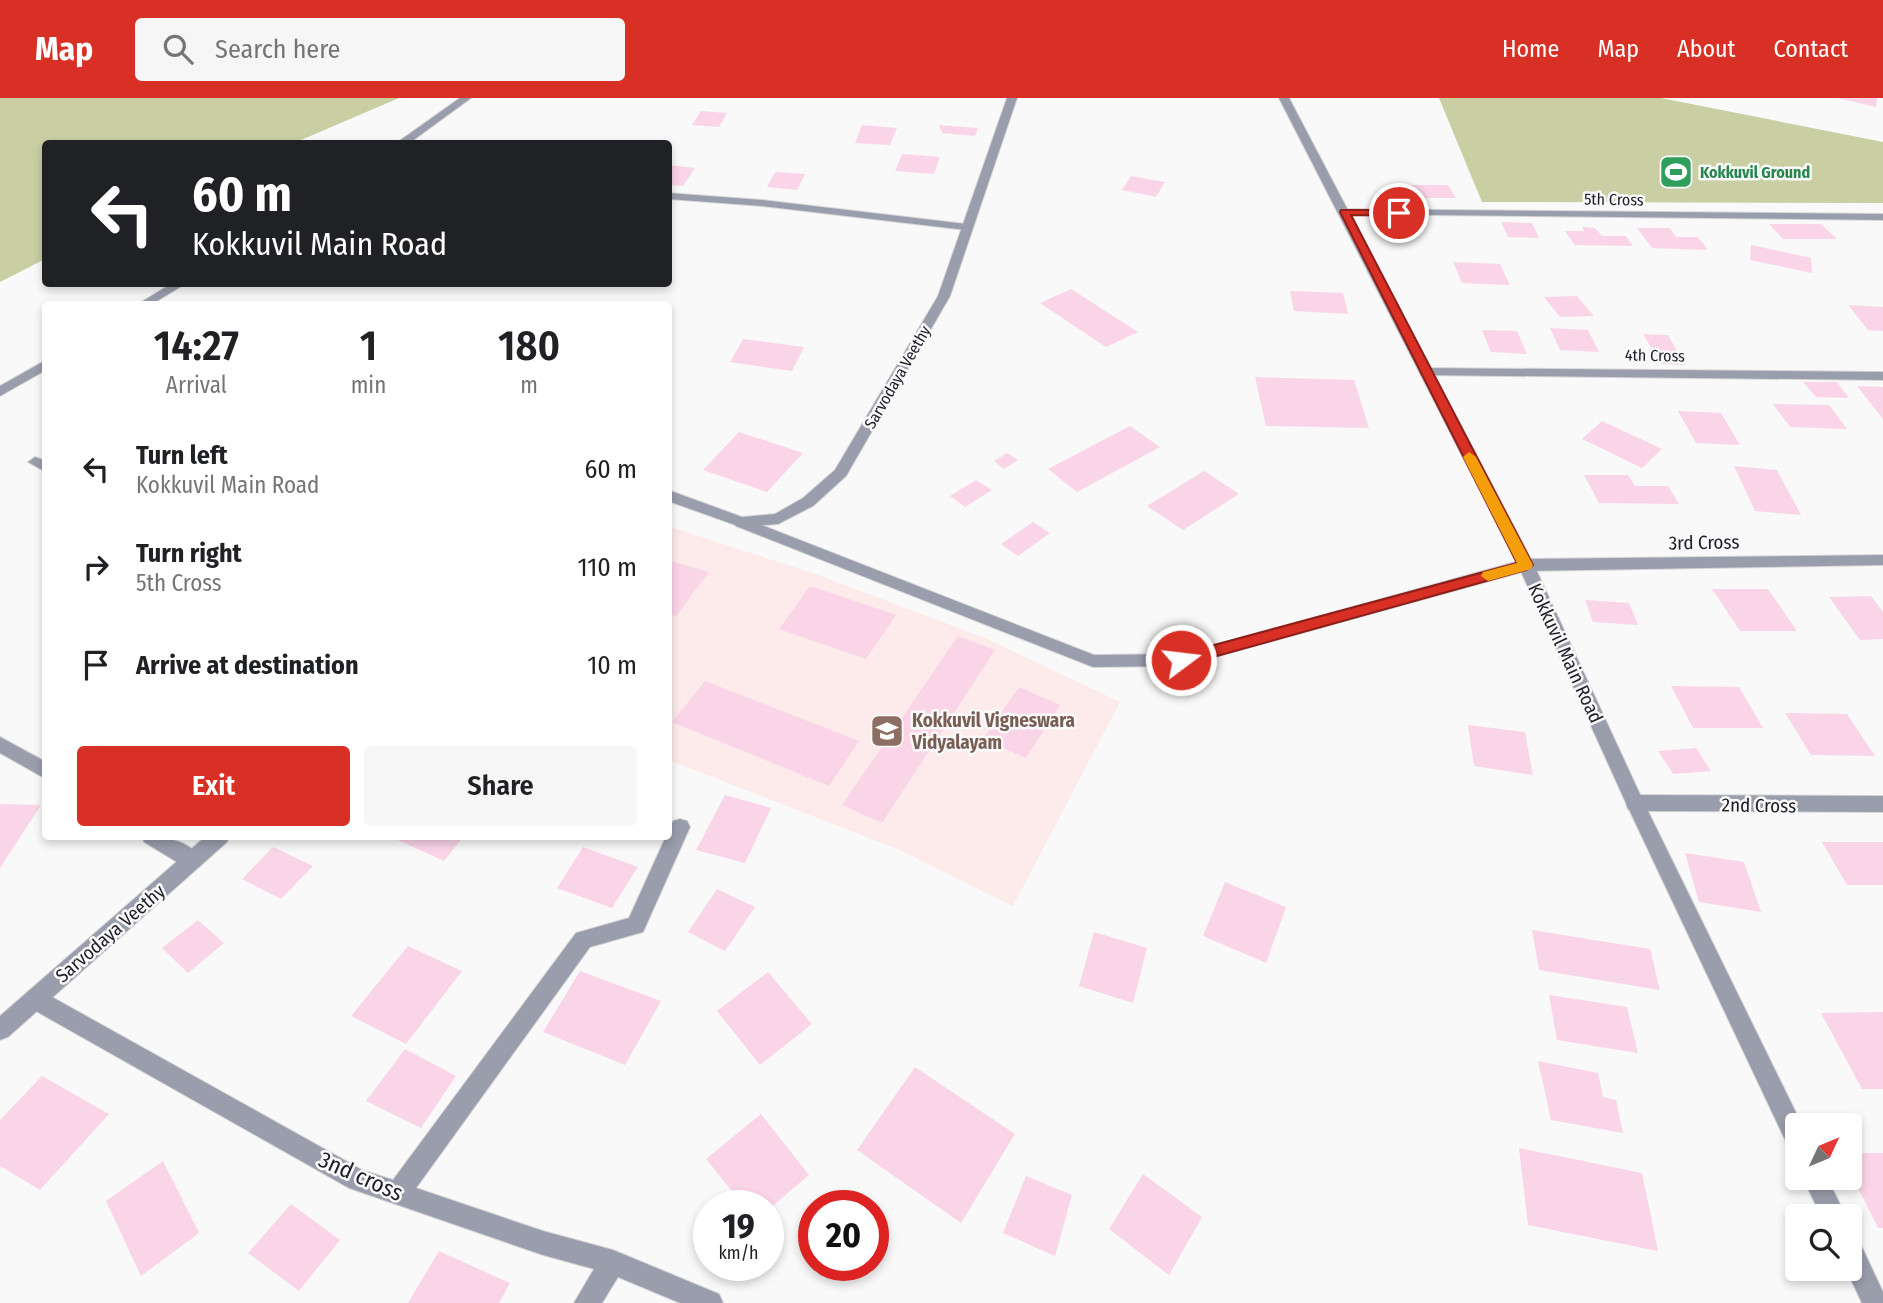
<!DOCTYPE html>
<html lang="en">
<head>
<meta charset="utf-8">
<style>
	body { margin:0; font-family:"Fira Sans Condensed",sans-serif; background:#f6f6f6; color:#202124; height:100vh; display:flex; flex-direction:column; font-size:26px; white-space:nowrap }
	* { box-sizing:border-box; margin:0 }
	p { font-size:23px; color:#757577 }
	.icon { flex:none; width:38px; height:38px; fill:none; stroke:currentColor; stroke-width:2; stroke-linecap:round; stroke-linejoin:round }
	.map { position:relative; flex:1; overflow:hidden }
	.side { position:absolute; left:42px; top:203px; width:630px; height:539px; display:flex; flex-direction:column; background:#fff; border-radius:7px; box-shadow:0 4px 10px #0003 }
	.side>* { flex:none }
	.top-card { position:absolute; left:42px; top:42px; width:630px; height:147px; border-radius:7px; box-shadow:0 4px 10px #0003; background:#202124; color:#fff; overflow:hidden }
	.needle { width:46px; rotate:46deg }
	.tools { position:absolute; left:1785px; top:1015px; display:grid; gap:14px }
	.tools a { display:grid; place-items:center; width:77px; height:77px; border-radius:7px; background:#fff; box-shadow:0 4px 10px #0003; font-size:35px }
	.speed { position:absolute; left:693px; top:1092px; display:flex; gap:14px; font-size:35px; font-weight:700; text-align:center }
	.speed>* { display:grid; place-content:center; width:91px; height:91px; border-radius:50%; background:#fff; box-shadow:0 4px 10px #0003; line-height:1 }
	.speed small { font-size:18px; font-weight:400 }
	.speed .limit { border:10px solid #d22; background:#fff; color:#111 }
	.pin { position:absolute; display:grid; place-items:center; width:60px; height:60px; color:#fff; margin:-30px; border:4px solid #fff; border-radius:50%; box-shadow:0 2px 7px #0007 }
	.me { position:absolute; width:77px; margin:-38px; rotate:75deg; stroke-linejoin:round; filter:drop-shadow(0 0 5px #0008) }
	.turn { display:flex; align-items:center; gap:24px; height:147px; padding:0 35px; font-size:32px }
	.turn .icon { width:91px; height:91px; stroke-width:2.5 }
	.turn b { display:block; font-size:49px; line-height:60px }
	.eta { display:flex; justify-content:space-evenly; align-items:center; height:119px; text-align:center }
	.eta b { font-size:42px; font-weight:600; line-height:49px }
	.button { display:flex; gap:14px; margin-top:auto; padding:14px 35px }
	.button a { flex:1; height:80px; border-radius:7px; background:#d93025; color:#fff; font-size:28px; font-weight:600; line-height:80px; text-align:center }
	.button a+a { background:#f6f6f6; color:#202124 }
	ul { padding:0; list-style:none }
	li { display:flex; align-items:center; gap:21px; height:98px; padding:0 35px }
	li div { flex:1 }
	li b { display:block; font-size:26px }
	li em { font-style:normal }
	header { display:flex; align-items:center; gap:42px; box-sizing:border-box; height:98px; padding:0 35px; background:#d93025; color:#fff }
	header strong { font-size:33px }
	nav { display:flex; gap:38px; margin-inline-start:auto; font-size:24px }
	.search { width:490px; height:63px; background:#f6f6f6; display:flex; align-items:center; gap:18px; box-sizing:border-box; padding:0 24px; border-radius:7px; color:#757577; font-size:26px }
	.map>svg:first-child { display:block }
</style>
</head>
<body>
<header>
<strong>Map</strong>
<div class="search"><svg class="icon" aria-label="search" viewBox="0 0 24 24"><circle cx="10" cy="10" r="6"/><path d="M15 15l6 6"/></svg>Search here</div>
<nav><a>Home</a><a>Map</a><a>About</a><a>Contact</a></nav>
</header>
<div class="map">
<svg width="1883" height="1205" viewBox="0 0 1883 1205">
	<rect width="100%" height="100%" fill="#f9f9f9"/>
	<path fill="#fcebea" d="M668,428L821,478L985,540L1120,604L1013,808L897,751L669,662Z"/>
	<path fill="#c9cea3" d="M0,0H399L294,45L46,46L45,161L0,184Z
		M1439,0H1661L1883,44V105L1482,104Z"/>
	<path fill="#fad5e8" d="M1837,0H1877L1876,9Z
		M701,13L727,15L719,29L692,27Z
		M862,27L897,30L890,47L855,45Z
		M939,27L978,30L975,38L942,35Z
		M902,56L940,59L934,76L895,73Z
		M668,67L695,70L683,88L668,87Z
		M775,74L805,76L797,92L767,89Z
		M1131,78L1165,84L1156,99L1122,92Z
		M1403,87H1448L1456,100H1410Z
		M1501,124L1532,125L1539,140L1508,139Z
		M1769,126H1821L1837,141H1783Z
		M1582,129L1595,130L1602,138H1626L1633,148L1575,147L1565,133H1584Z
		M1637,130H1670L1676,139H1698L1708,152L1652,150Z
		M1751,147L1811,160L1812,175L1750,162Z
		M1453,164L1500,166L1510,187L1462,185Z
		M1071,191L1138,234L1106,249L1040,205Z
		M1290,193L1343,195L1348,216L1294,213Z
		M1577,198L1594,218L1560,219L1544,199Z
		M1848,207L1883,209V233L1868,232Z
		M1550,230L1588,232L1599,254L1560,252Z
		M1482,232L1517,233L1527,256L1491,254Z
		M1643,236L1668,237L1685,267L1661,266Z
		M743,241L804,249L792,273L730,264Z
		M1255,279L1354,282L1369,330L1266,328Z
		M1803,284H1837L1849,300L1816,299Z
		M1857,288L1883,289V321Z
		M1773,306L1829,307L1847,331L1790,329Z
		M1678,313L1721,315L1740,347L1696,345Z
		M1602,323L1662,351L1642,370L1582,341Z
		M1130,328L1160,349L1077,394L1048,371Z
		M739,334L803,355L767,394L703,372Z
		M1007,355L1018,362L1004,371L994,363Z
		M1734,368L1777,372L1801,417L1755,413Z
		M1204,373L1239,396L1183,432L1147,408Z
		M1584,377H1628L1635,388H1668L1679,406L1599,405Z
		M976,382L992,392L965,409L950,398Z
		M1033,424L1050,435L1018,458L1001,446Z
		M668,462L709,474L676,518L668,516Z
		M810,488L896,517L866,561L779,531Z
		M1712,491H1768L1797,533H1740Z
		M1871,498L1883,514V541L1860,542L1829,499Z
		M1585,502L1629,505L1638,527L1593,524Z
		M958,538L995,552L882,725L842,707Z
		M705,583L859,643L829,688L672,624Z
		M1671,588L1739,589L1763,630H1693Z
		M1019,589L1060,607L1026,660L983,641Z
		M1785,615L1847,616L1875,658L1811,657Z
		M1468,627L1525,634L1533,677L1474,668Z
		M1696,650L1711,673L1673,676L1658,653Z
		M725,697L771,710L745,765L696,752Z
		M0,706L41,707L0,770Z
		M389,738H464L444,763Z
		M1822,744H1883V787H1847Z
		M273,749L313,768L281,801L242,781Z
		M583,749L638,769L612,810L557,790Z
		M1685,755L1744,764L1761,814L1699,804Z
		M1225,784L1286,809L1266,865L1203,838Z
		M717,791L755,809L725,853L688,834Z
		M198,822L224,845L188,875L162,850Z
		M1532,832L1650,851L1660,892L1539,872Z
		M1094,834L1147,850L1133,905L1079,888Z
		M408,848L462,873L406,946L351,918Z
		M580,873L661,903L625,967L543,934Z
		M768,874L812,926L760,967L717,913Z
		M1549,897L1627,909L1638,955L1557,942Z
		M1883,914V991H1862L1821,915Z
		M405,951L456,978L421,1030L366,1003Z
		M1538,963L1598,975L1603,999L1616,1002L1623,1035L1551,1022Z
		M915,969L1015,1036L961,1125L857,1052Z
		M42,978L109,1016L40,1092L0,1068V1022Z
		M761,1016L809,1077L768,1112V1108H744L706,1061Z
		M1519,1050L1642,1075L1658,1153L1528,1127Z
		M1850,1055H1883V1130H1878L1850,1074Z
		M163,1063L199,1135L141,1178L106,1103Z
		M1143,1076L1202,1119L1169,1177L1109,1131Z
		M1026,1078L1072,1097L1055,1158L1003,1135Z
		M291,1106L340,1142L299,1193L248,1155Z
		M439,1153L510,1185L499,1205H408Z"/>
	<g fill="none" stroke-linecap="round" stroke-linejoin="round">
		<defs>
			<path id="lane" d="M668,95L762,102L966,126L972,129L966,132L762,108L668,101Z
				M1345,111L1883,116V122L1341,116L1339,114Z
				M1426,270L1883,274V282L1421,277L1419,274Z
				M35,359L46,363V374L28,364Z
				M741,419L1094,557L1182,556L1526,461L1883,457V467L1526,473L1182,568L1093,569L736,428L733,424L736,420Z
				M0,639L46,664V681L0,655Z
				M1635,697L1883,698V714L1635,713L1628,711L1626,705L1628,699Z
				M680,721L687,723L690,729L643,834L590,849L416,1090L543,1133L613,1152L719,1196L723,1205H680L618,1179L602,1205H574L594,1171L543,1157L349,1090L27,908L24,901L27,894L35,891L43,894L362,1072L393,1082L576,835L629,820L673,723Z
				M142,738C162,738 192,742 202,763L199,769L192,771L185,769L144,744Z"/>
			<path id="street" d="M460,0H471L408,46H395Z
				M1007,0H1017L950,198L846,378L813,408L778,426L741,429L668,403V392L742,419L775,416L803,400L835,372L938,198Z
				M1279,0H1289L1534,467L1644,705L1802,1027H1797V1053L1789,1050L1626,705L1518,467Z
				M171,186H185L152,206H138Z
				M46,262V272L0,298V288Z
				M206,738H229L227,744L8,939L0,942V918Z
				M1803,1080H1827L1846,1118H1821Z
				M1850,1140L1859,1143L1883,1194V1205H1862L1846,1171H1850Z"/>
		</defs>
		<use href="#lane" stroke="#d6d6d8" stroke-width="2"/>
		<use href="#street" stroke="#d6d6d8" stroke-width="2"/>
		<use href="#lane" fill="#9a9dac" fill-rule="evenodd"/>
		<use href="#street" fill="#9a9dac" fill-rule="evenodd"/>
	</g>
	<path fill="#d93025" stroke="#8d1f18" stroke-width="2" d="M1341,112H1399L1404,115L1399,118L1351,117L1533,467L1526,472L1181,568L1176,566L1174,562L1176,558L1181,556L1517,465L1340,114Z"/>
	<path fill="#f59e0b" d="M1469,354L1476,359L1533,467L1531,471L1488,483L1481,478L1483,474L1517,465L1463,359Z"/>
	<defs>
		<symbol id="stadium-square" viewBox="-11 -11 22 22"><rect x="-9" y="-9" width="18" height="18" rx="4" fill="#2e9e5b" stroke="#f9f9f9"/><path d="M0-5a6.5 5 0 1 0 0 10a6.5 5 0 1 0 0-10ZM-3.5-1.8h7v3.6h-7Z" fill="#fff"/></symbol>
		<symbol id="school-square" viewBox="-11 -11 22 22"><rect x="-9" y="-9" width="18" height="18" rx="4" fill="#8d6e63" stroke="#f9f9f9"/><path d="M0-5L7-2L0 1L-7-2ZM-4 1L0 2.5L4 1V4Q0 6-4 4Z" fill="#fff"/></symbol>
	</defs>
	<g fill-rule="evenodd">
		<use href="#stadium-square" x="1657" y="55" width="38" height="38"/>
		<use href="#school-square" x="868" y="614" width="38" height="38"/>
	</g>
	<g text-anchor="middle" stroke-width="5" stroke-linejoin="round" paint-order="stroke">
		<g font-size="16" font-weight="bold" fill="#27864d" stroke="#f9f9f9" text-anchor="start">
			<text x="1700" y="80">Kokkuvil Ground</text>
		</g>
		<g font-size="16" fill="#1f1c28" stroke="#f9f9f9">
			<text transform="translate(1614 101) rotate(1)" y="6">5th Cross</text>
			<text transform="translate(1655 257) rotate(1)" y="6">4th Cross</text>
			<text transform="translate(897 279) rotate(-60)" y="6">Sarvodaya Veethy</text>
		</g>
		<g font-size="19" fill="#1f1c28" stroke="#f9f9f9">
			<text transform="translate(1704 444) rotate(-1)" y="7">3rd Cross</text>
			<text transform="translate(1566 555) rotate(65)" y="7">Kokkuvil Main Road</text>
			<text transform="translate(1759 707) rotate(1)" y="7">2nd Cross</text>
			<text transform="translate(110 835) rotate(-41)" y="7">Sarvodaya Veethy</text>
		</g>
		<g font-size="19" font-weight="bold" fill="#785e54" stroke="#f9f9f9" text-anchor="start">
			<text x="912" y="629">Kokkuvil Vigneswara<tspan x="912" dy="22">Vidyalayam</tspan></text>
		</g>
		<g font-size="23" fill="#1f1c28" stroke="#f9f9f9">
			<text transform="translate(361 1078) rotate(24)" y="8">3nd cross</text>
		</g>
	</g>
</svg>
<div class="tools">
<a><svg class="needle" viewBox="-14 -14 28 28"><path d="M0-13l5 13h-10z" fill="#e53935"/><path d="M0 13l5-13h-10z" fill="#757577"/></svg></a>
<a><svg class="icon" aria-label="search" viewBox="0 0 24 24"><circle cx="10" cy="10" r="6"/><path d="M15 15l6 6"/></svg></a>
</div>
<div class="speed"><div>19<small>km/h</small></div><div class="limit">20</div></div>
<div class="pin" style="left:1399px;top:115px;background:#d93025"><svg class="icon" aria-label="arrive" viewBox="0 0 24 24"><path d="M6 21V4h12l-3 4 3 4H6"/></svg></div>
<svg class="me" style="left:1181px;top:562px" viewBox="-20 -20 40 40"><circle r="17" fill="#d93025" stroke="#fff" stroke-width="3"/><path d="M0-11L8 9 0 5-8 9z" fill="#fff"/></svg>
<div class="top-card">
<div class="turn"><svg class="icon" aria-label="left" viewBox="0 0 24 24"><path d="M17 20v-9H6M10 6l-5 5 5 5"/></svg><div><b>60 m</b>Kokkuvil Main Road</div></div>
</div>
<section class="side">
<div class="eta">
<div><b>14:27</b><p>Arrival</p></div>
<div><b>1</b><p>min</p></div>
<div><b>180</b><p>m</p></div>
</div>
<ul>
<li><svg class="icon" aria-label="left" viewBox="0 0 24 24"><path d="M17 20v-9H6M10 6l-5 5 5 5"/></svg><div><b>Turn left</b><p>Kokkuvil Main Road</p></div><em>60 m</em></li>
<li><svg class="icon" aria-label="right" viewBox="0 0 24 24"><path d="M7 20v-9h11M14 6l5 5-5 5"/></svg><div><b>Turn right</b><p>5th Cross</p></div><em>110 m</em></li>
<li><svg class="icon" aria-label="arrive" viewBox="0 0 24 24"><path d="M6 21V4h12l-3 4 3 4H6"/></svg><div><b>Arrive at destination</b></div><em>10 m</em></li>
</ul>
<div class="button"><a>Exit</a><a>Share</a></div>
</section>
</div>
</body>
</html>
